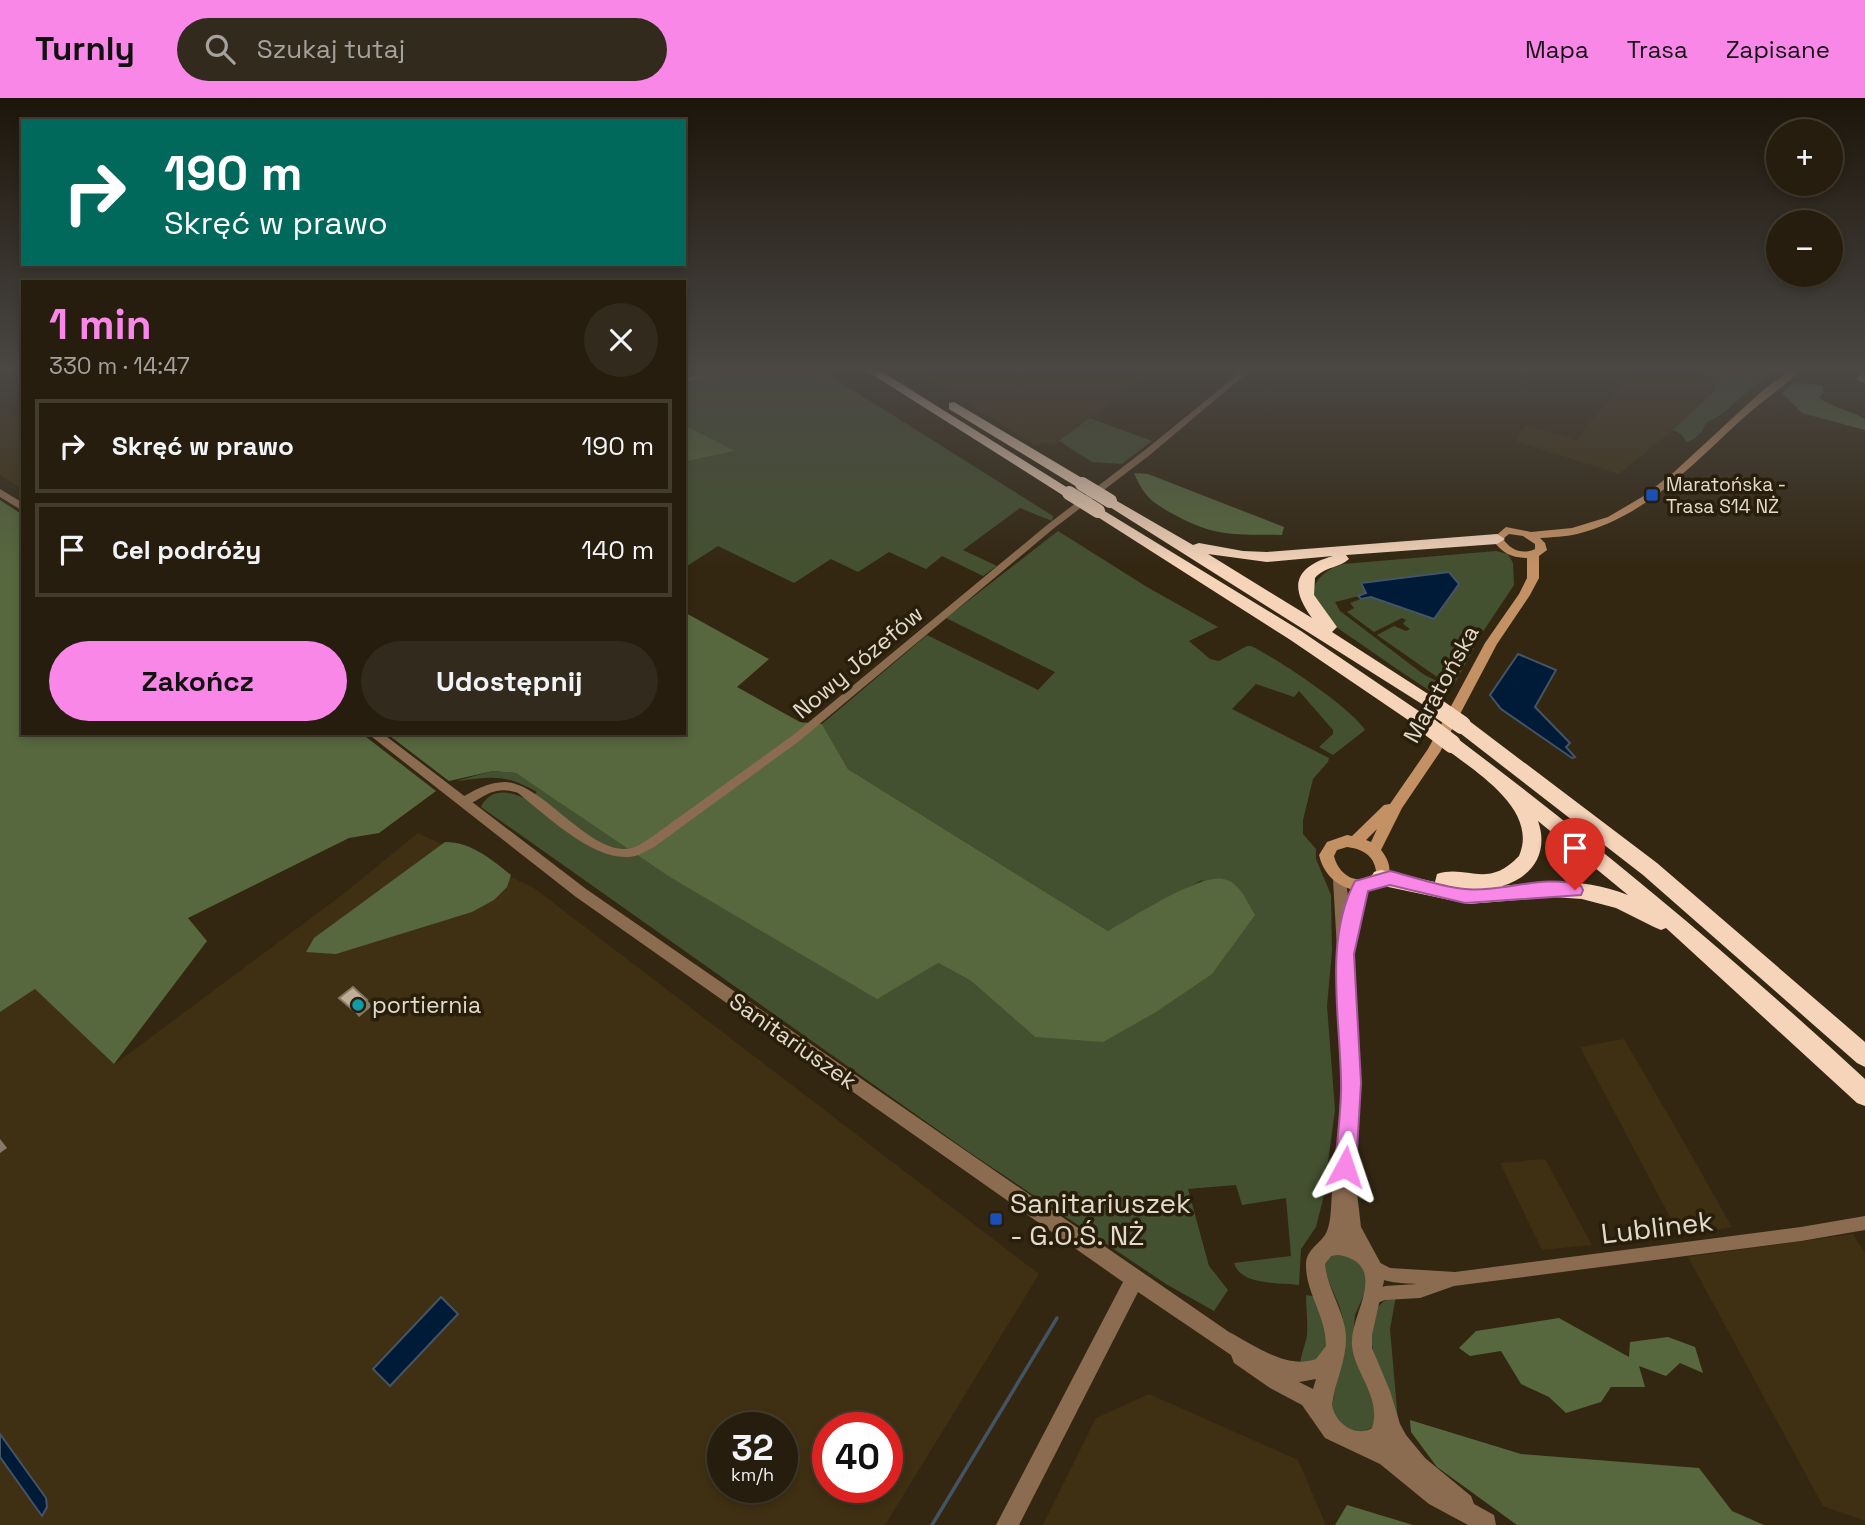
<!DOCTYPE html>
<html lang="pl">
<head>
<meta charset="utf-8">
<style>
	body { margin:0; font-family:"Space Grotesk",sans-serif; background:#322a1c; color:#f1f3f6; height:100vh; display:flex; flex-direction:column; font-size:26px; white-space:nowrap }
	* { box-sizing:border-box; margin:0 }
	p { font-size:23px; color:#a4a29e }
	.icon { flex:none; width:38px; height:38px; fill:none; stroke:currentColor; stroke-width:2; stroke-linecap:round; stroke-linejoin:round }
	.map { position:relative; flex:1; overflow:hidden }
	.sheet { position:absolute; left:21px; top:182px; width:665px; height:455px; display:flex; flex-direction:column; background:#261d0e; border-radius:0px; box-shadow:0 4px 10px #0003,0 0 0 2px #423b2e }
	.sheet>* { flex:none }
	.hud { position:absolute; left:21px; top:21px; width:665px; height:147px; border-radius:0px; box-shadow:0 4px 10px #0003,0 0 0 2px #423b2e; background:#00695c; color:#fff; overflow:hidden }
	.controls { position:absolute; left:1766px; top:21px; display:grid; gap:14px }
	.controls a { display:grid; place-items:center; width:77px; height:77px; border-radius:50%; background:#261d0e; box-shadow:0 4px 10px #0003,0 0 0 2px #423b2e; font-size:35px }
	.speed { position:absolute; left:707px; top:1314px; display:flex; gap:14px; font-size:35px; font-weight:700; text-align:center }
	.speed>* { display:grid; place-content:center; width:91px; height:91px; border-radius:50%; background:#261d0e; box-shadow:0 4px 10px #0003,0 0 0 2px #423b2e; line-height:1 }
	.speed small { font-size:18px; font-weight:400 }
	.speed .limit { border:10px solid #d22; background:#fff; color:#111 }
	.pin { position:absolute; display:grid; place-items:center; width:60px; height:60px; color:#fff; margin:-72px -30px; border-radius:50% 50% 50% 0; rotate:-45deg; box-shadow:0 0 7px #0007 }
	.pin .icon { rotate:45deg }
	.me { position:absolute; width:77px; margin:-38px; rotate:5deg; stroke-linejoin:round; filter:drop-shadow(0 0 5px #0008) }
	.turn { display:flex; align-items:center; gap:24px; height:147px; padding:0 28px; font-size:32px }
	.turn .icon { width:91px; height:91px; stroke-width:2.5 }
	.turn b { display:block; font-size:49px; line-height:60px }
	.round { display:grid; place-items:center; flex:none; width:74px; height:74px; border-radius:37px; background:#322a1c }
	.headline { display:flex; align-items:center; justify-content:space-between; height:119px; padding:0 28px }
	h1 { font-size:42px; font-weight:700; line-height:52px; color:#f987e8 }
	.button { display:flex; gap:14px; margin-top:auto; padding:14px 28px }
	.button a { flex:1; height:80px; border-radius:42px; background:#f987e8; color:#111; font-size:28px; font-weight:700; line-height:80px; text-align:center }
	.button a+a { background:#322a1c; color:#f1f3f6 }
	ul { padding:0; list-style:none }
	li { display:flex; align-items:center; gap:21px; height:94px; margin:0 14px 10px; padding:0 14px; border:4px solid #423b2e; border-radius:0px }
	li div { flex:1 }
	li b { display:block; font-size:26px }
	li em { font-style:normal }
	header { display:flex; align-items:center; gap:42px; box-sizing:border-box; height:98px; padding:0 35px; background:#f987e8; color:#111 }
	header strong { font-size:33px }
	nav { display:flex; gap:38px; margin-inline-start:auto; font-size:24px }
	.search { width:490px; height:63px; background:#322a1c; display:flex; align-items:center; gap:18px; box-sizing:border-box; padding:0 24px; border-radius:38px; color:#a4a29e; font-size:26px }
	.map>svg:first-child { display:block }
</style>
</head>
<body>
<header>
<strong>Turnly</strong>
<div class="search"><svg class="icon" aria-label="search" viewBox="0 0 24 24"><circle cx="10" cy="10" r="6"/><path d="M15 15l6 6"/></svg>Szukaj tutaj</div>
<nav><a>Mapa</a><a>Trasa</a><a>Zapisane</a></nav>
</header>
<div class="map">
<svg width="1865" height="1427" viewBox="0 0 1865 1427">
	<rect width="100%" height="100%" fill="#332712"/>
	<path fill="#3f3013" fill-rule="evenodd" d="M911,270H1156L1053,348L1046,344L1036,348Z
		M1667,270H1691L1712,280L1715,292L1673,332L1619,376L1515,343L1526,327L1576,342L1634,271L1654,278Z
		M0,310L23,324V392L0,377Z
		M418,735L534,790L1039,1176L885,1427H0V914L35,891L115,966L342,797ZM723,1330H782V1390H723ZM828,1330H887V1390H828Z
		M1624,941L1674,1027L1732,1129L1680,1138L1580,949Z
		M1545,1061L1592,1147L1542,1152L1500,1065Z
		M1853,1136L1865,1155V1423L1823,1408L1688,1159Z
		M1149,1296L1298,1362L1326,1427H1043L1096,1320Z"/>
	<path fill="#445130" d="M717,270H818L1053,418L1052,423L1020,410L963,452L997,468L983,478L942,458L926,471L889,454L858,474L831,461L794,485L718,448L684,470V364L734,353L684,327V280Z
		M1691,270H1775L1721,317L1706,325L1702,334L1694,341L1687,344L1681,336L1673,332L1715,292L1712,280Z
		M1090,320L1152,343L1122,366L1092,364L1059,343Z
		M1058,433L1147,489L1218,529L1189,543L1210,561L1219,563L1247,548H1251C1279,562 1349,608 1365,632L1333,657L1319,649L1333,636V632L1299,593L1294,599L1256,586L1232,611L1329,660L1328,664L1313,681L1303,722V736L1316,751V761L1331,797L1332,853L1327,908L1335,1012L1323,1101L1316,1129L1301,1151L1299,1187C1278,1184 1241,1188 1234,1165L1291,1158L1286,1100L1242,1107L1236,1087L1188,1091L1209,1168L1228,1192L1214,1213L1166,1186L969,1054L481,709C491,688 512,694 529,702L537,694C503,675 493,679 456,683L493,673L516,675L581,717L938,865L971,883L1035,939L1204,781L1108,833L848,671L822,626L927,537L1038,592L1055,574L946,520Z
		M1496,453L1508,456L1513,465L1514,487L1482,535L1454,587L1440,581L1377,537L1394,528L1406,533L1410,531L1403,526L1406,522L1402,520L1374,534L1347,514L1354,510L1350,505L1361,501L1359,498L1335,504L1340,513L1423,576L1446,588L1448,595L1444,602C1415,583 1386,564 1358,544C1345,535 1330,526 1320,513C1303,490 1322,472 1343,466Z
		M1334,1154L1355,1158L1368,1175L1365,1194L1355,1217L1353,1237L1377,1307L1373,1329L1360,1335L1343,1329L1331,1313C1335,1287 1345,1257 1344,1231C1344,1207 1326,1188 1324,1164Z
		M1306,1197L1318,1199L1328,1245L1323,1260L1300,1270C1300,1257 1305,1249 1307,1237C1308,1224 1306,1210 1306,1197Z
		M1396,1198L1390,1231L1398,1323C1386,1293 1345,1211 1396,1198Z"/>
	<path fill="#57683e" d="M1793,285L1822,287L1824,294L1819,300C1834,310 1850,312 1865,321V332L1802,315L1782,295Z
		M684,327L735,353L684,364Z
		M1134,375L1148,376L1284,429L1282,437C1236,436 1217,440 1175,417C1153,405 1144,399 1134,375Z
		M0,402L23,417V635H361L436,693L379,735L349,740L188,820L207,843L114,966L35,891L0,914Z
		M684,514L769,561L737,589L800,624L822,626L848,671L1108,833C1132,820 1199,776 1223,781C1240,784 1247,804 1255,817L1212,876L1156,914L1103,944L1035,939L971,883L938,865L877,901L670,779L516,675L493,673L449,683L386,635H684Z
		M445,744C471,744 491,761 511,777L507,789L494,802L472,814L336,856L306,854L314,840Z
		M1559,1220L1629,1259L1630,1244L1668,1239L1695,1249L1703,1275L1680,1265L1666,1278L1639,1268L1645,1289H1611L1601,1304L1566,1315L1549,1299L1521,1286L1501,1253L1470,1258L1459,1250L1476,1233Z
		M1410,1322L1521,1356L1699,1370L1732,1413L1764,1427H1517L1437,1369L1411,1334Z
		M1347,1407L1413,1427H1335Z"/>
	<path fill="#001b38" stroke="#445465" stroke-width="2" d="M1449,474L1459,486L1434,521L1371,499L1361,501L1358,498L1366,495L1361,485Z
		M1518,556L1556,572L1535,609L1570,645L1566,649L1575,659L1572,660L1501,611L1490,597Z
		M441,1199L458,1216L390,1288L373,1271Z
		M0,1336L46,1400L47,1409L42,1418L0,1359Z"/>
	<g fill="none" stroke-linecap="round" stroke-linejoin="round">
		<path stroke="#445465" stroke-width="3.5" d="M932,1427L1057,1220"/>
		<path fill="#8c6c51" fill-rule="evenodd" d="M719,270H728L684,285V281Z
			M1246,270H1253L1151,356L1053,431L798,644L654,749C646,753 637,759 628,759C591,761 546,717 518,695C487,684 479,709 459,707L458,704L459,701C473,693 488,684 505,684C544,685 591,760 632,750C637,749 642,745 646,743L792,638L1047,427L1145,352Z
			M1865,1118V1132L1801,1143L1454,1188L1420,1200L1385,1202L1372,1207L1367,1205L1365,1200L1367,1195L1385,1188L1417,1186C1400,1185 1372,1185 1364,1167L1366,1162L1371,1160L1390,1170L1455,1174L1801,1129Z"/>
		<path fill="#8c6c51" fill-rule="evenodd" d="M0,391L23,405V413L0,399Z
			M367,635H382L586,791L1229,1234C1254,1247 1287,1272 1316,1261L1326,1248C1326,1218 1307,1197 1306,1169C1305,1150 1322,1146 1327,1133C1334,1116 1329,1090 1336,1069L1343,957L1333,781L1335,777H1345L1349,805L1356,784L1361,782L1366,784L1368,788L1357,833L1351,839L1359,957L1354,1069L1361,1129L1380,1164L1384,1183L1372,1237V1250L1390,1293L1400,1326L1406,1337L1425,1360L1471,1398L1474,1406L1494,1417L1496,1427H1468L1429,1406L1380,1366L1325,1340L1302,1307L1270,1290L1234,1265L1231,1257L1138,1194L1019,1427H996L1123,1184L576,799ZM1338,1157C1348,1158 1360,1163 1364,1174C1371,1197 1350,1223 1352,1248C1355,1276 1382,1300 1372,1330C1355,1340 1335,1325 1332,1307C1335,1282 1350,1256 1345,1230C1341,1208 1327,1189 1325,1166L1331,1158ZM1316,1281L1313,1291L1299,1284Z"/>
		<path fill="#c49165" fill-rule="evenodd" d="M1793,270H1803C1784,289 1761,304 1741,322C1691,368 1645,419 1577,436C1565,439 1552,439 1540,440L1545,445L1547,452L1539,458V480L1530,497L1497,546L1440,654L1402,710L1381,752C1416,796 1332,813 1319,757L1327,744L1347,737L1352,738L1384,707L1390,706L1428,651L1485,545L1519,496L1527,480V460C1511,460 1501,454 1492,441L1506,429L1531,434L1572,430L1608,419L1642,399L1673,375L1763,292ZM1509,436L1523,438L1535,446V451C1522,457 1511,452 1503,441ZM1377,731L1371,744L1366,742ZM1347,749C1362,751 1374,757 1376,773C1361,790 1339,779 1334,758L1337,752Z"/>
		<path fill="#f5d4ba" fill-rule="evenodd" d="M862,270H876L1076,395L1074,398H1064Z
			M954,304L1087,383L1089,386L1082,390L1077,389L949,311V305Z
			M1110,399L1193,447L1199,445L1243,453L1267,454L1497,436L1505,441L1497,446L1346,457L1349,461C1339,470 1324,469 1315,480L1314,497L1337,529L1332,534L1439,603L1442,607L1439,611L1433,613L1105,406L1103,403L1105,400ZM1208,456L1267,464L1333,458C1294,469 1289,489 1312,520Z
			M1098,409L1301,533L1429,620L1432,624L1429,628H1417L1289,541L1093,416L1091,413L1093,410Z
			M1462,621L1468,622L1657,765L1865,944V969L1857,965L1643,777L1456,632L1453,627L1456,622Z
			M1452,639L1458,641C1600,748 1735,861 1865,981V1008L1857,1005L1666,830L1661,832L1654,829L1616,810L1582,801L1554,799L1469,806L1374,786L1371,780L1374,774L1381,772L1435,784L1437,776C1467,766 1487,792 1519,758C1539,712 1476,674 1446,651L1443,646L1446,641ZM1538,723L1628,797C1582,780 1550,783 1502,788C1533,779 1549,754 1538,723Z"/>
		<path stroke="#f5d4ba" stroke-width="14" d="M1082,386L1110,403
			M1069,395L1098,413"/>
		<path stroke="#f5d4ba" stroke-width="18" d="M1433,607L1462,627
			M1423,624L1452,646"/>
	</g>
	<path fill="#a39681" d="M1865,271V285L1857,282Z"/>
	<path fill="#857a69" d="M367,902L372,908L359,919L354,913Z
		M0,1041L7,1050L0,1055Z"/>
	<path fill="#beae96" stroke="#857a69" stroke-width="2" d="M353,889L367,902L354,913L339,900Z"/>
	<linearGradient id="sky" x2="0" y2="1"><stop stop-color="#1c150a"/><stop offset="0.58" stop-color="#4a4744"/><stop offset="1" stop-color="#4a4744" stop-opacity="0"/></linearGradient>
	<rect width="1865" height="469" fill="url(#sky)"/>
	<path fill="#f987e8" stroke="#a25897" stroke-width="2" d="M1390,773C1414,779 1441,789 1465,791C1503,795 1545,775 1581,788L1583,792L1581,797L1465,805L1390,787L1368,793L1354,856L1361,985L1356,1069L1353,1076L1345,1079L1338,1076L1335,1069C1337,1040 1342,1010 1341,982C1340,918 1324,842 1355,783Z"/>
	<g fill="#1a4fb4" stroke="#291e09" stroke-width="2.5">
		<rect x="1645" y="390" width="14" height="14" rx="3.5"/>
		<rect x="989" y="1114" width="14" height="14" rx="3.5"/>
	</g>
	<circle fill="#0f9aa8" stroke="#291e09" stroke-width="2.5" cx="358" cy="907" r="7"/>
	<g text-anchor="middle" stroke-width="7" stroke-linejoin="round" paint-order="stroke">
		<g font-size="19" fill="#e2dacd" stroke="#291e09" text-anchor="start">
			<text x="1666" y="393">Maratońska -<tspan x="1666" dy="22">Trasa S14 NŻ</tspan></text>
		</g>
		<g font-size="23" fill="#e2dacd" stroke="#291e09">
			<text transform="translate(858 564) rotate(-40)" y="8">Nowy Józefów</text>
			<text transform="translate(1441 586) rotate(-61)" y="8">Maratońska</text>
			<text transform="translate(793 943) rotate(35)" y="8">Sanitariuszek</text>
		</g>
		<g font-size="23" fill="#e2dacd" stroke="#291e09" text-anchor="start">
			<text x="372" y="915">portiernia</text>
		</g>
		<g font-size="28" fill="#e2dacd" stroke="#291e09" text-anchor="start">
			<text x="1010" y="1115">Sanitariuszek<tspan x="1010" dy="32">- G.O.Ś. NŻ</tspan></text>
		</g>
		<g font-size="28" fill="#e2dacd" stroke="#291e09">
			<text transform="translate(1657 1129) rotate(-7)" y="10">Lublinek</text>
		</g>
	</g>
</svg>
<div class="controls">
<a>+</a>
<a>−</a>
</div>
<div class="speed"><div>32<small>km/h</small></div><div class="limit">40</div></div>
<div class="pin" style="left:1575px;top:792px;background:#d93025"><svg class="icon" aria-label="arrive" viewBox="0 0 24 24"><path d="M6 21V4h12l-3 4 3 4H6"/></svg></div>
<svg class="me" style="left:1345px;top:1069px" viewBox="-20 -20 40 40"><path d="M0-17L14 15 0 8-14 15z" fill="#f987e8" stroke="#fff" stroke-width="4"/></svg>
<div class="hud">
<div class="turn"><svg class="icon" aria-label="right" viewBox="0 0 24 24"><path d="M7 20v-9h11M14 6l5 5-5 5"/></svg><div><b>190 m</b>Skręć w prawo</div></div>
</div>
<section class="sheet">
<div class="headline"><div><h1>1 min</h1><p>330 m · 14:47</p></div><a class="round"><svg class="icon" aria-label="close" viewBox="0 0 24 24"><path d="M6 6l12 12M18 6L6 18"/></svg></a></div>
<ul>
<li><svg class="icon" aria-label="right" viewBox="0 0 24 24"><path d="M7 20v-9h11M14 6l5 5-5 5"/></svg><div><b>Skręć w prawo</b></div><em>190 m</em></li>
<li><svg class="icon" aria-label="arrive" viewBox="0 0 24 24"><path d="M6 21V4h12l-3 4 3 4H6"/></svg><div><b>Cel podróży</b></div><em>140 m</em></li>
</ul>
<div class="button"><a>Zakończ</a><a>Udostępnij</a></div>
</section>
</div>
</body>
</html>
